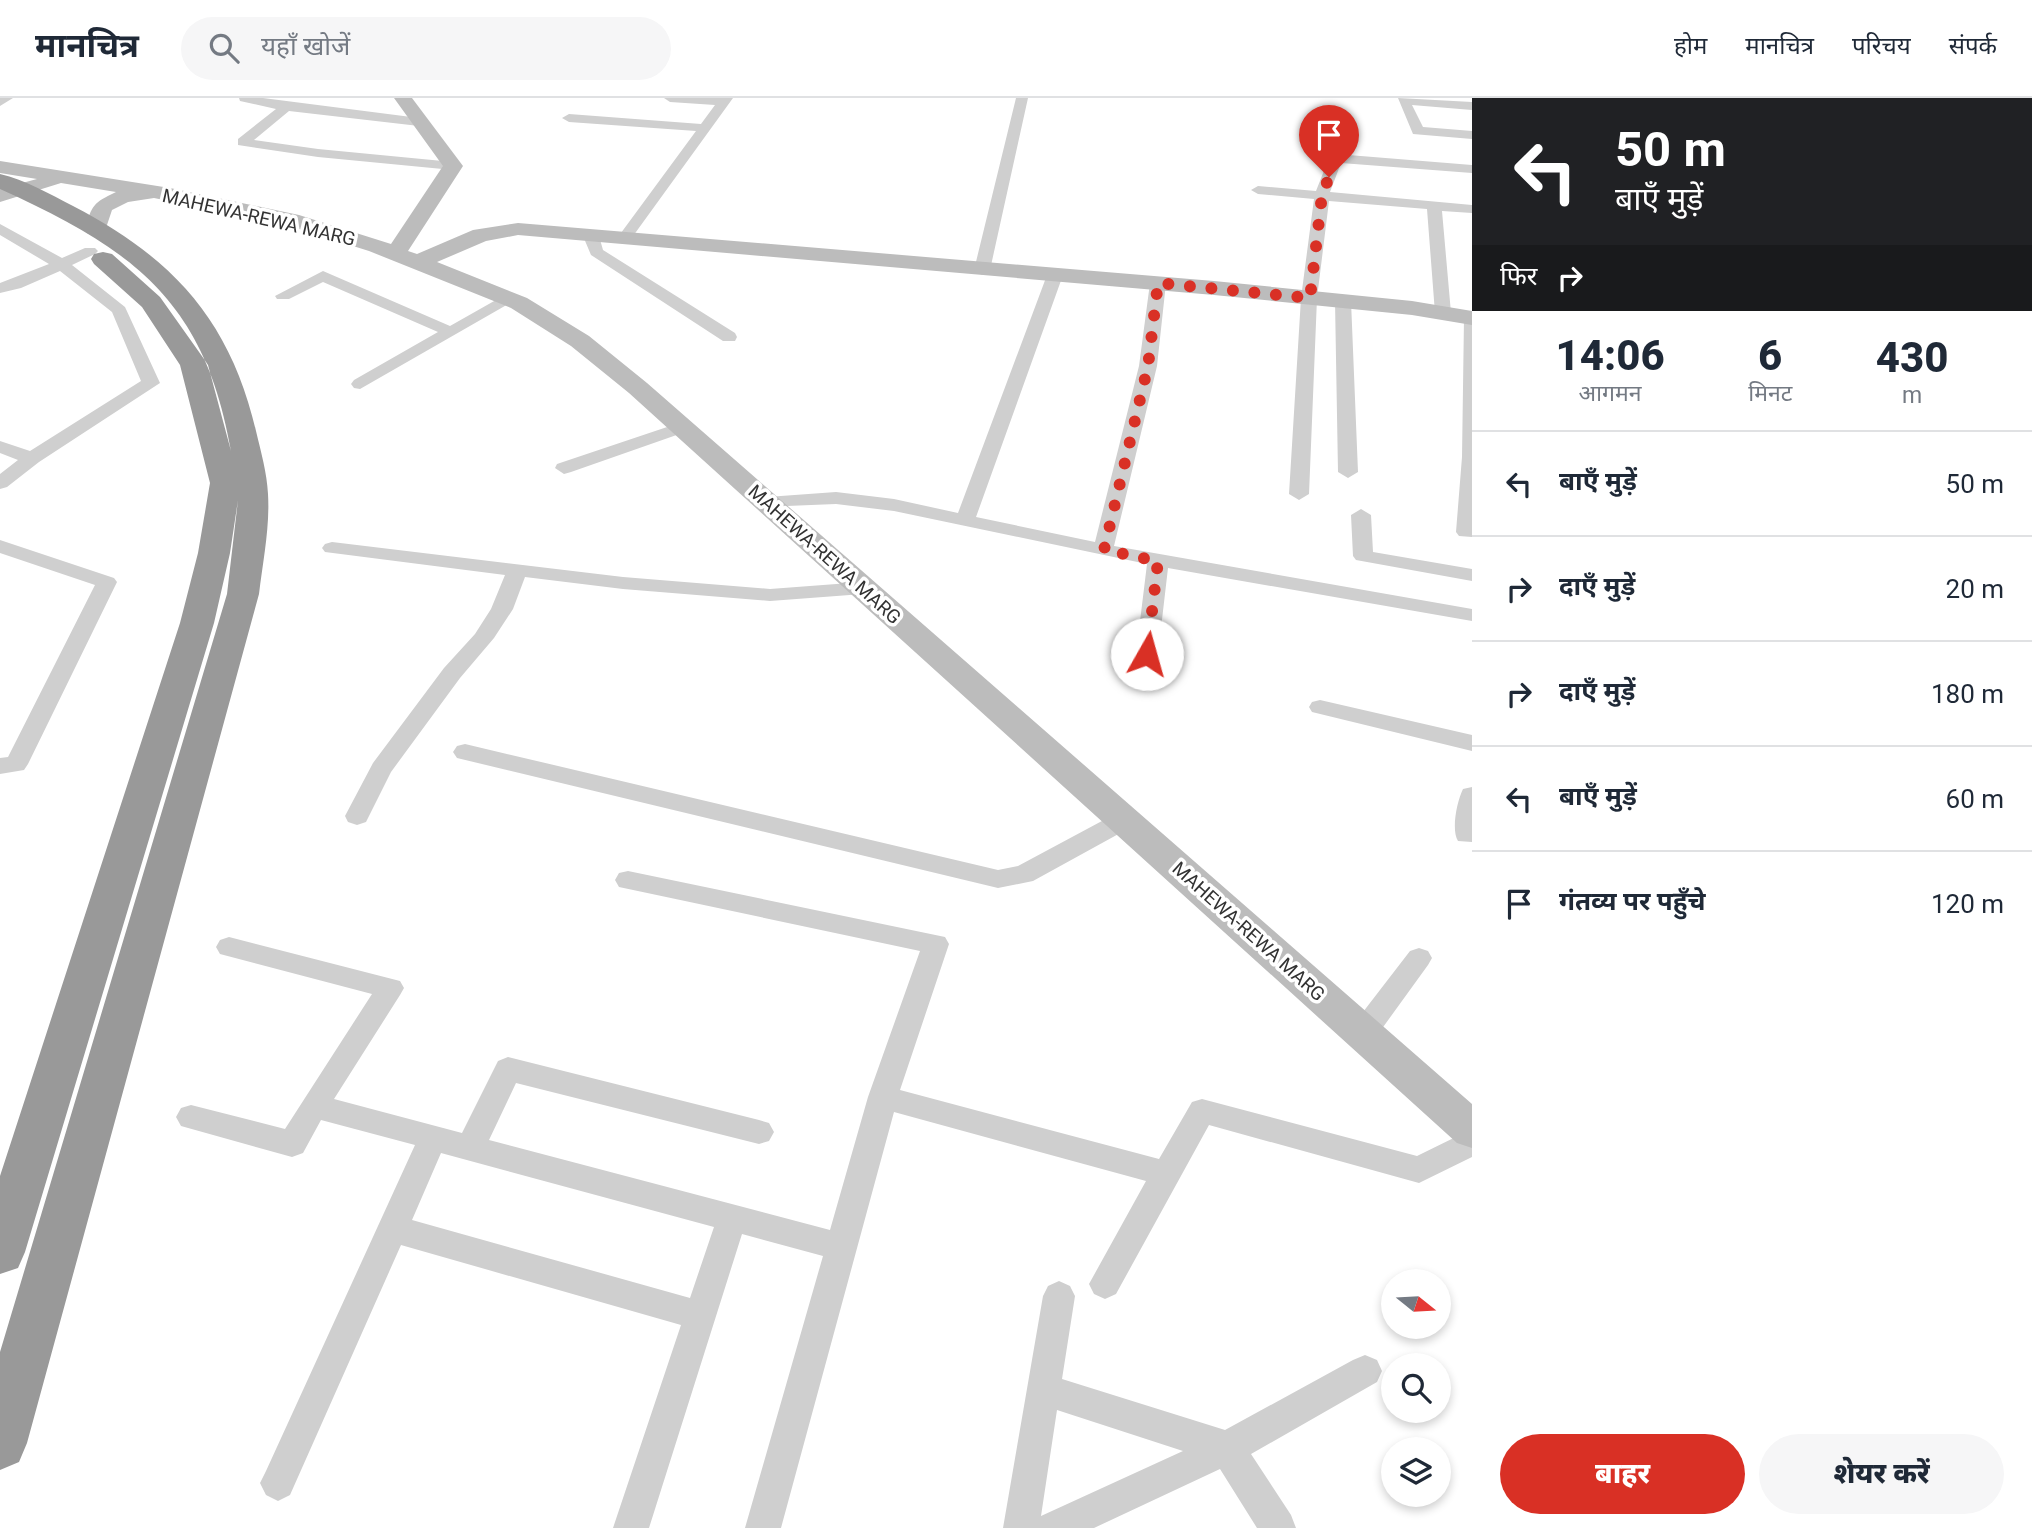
<!DOCTYPE html>
<html lang="hi">
<head>
<meta charset="utf-8">
<style>
	body { margin:0; font-family:Roboto,"Noto Sans Devanagari",sans-serif; background:#f6f6f7; color:#1f2937; height:100vh; display:flex; flex-direction:column; font-size:26px; white-space:nowrap }
	* { box-sizing:border-box; margin:0 }
	p { font-size:23px; color:#747a83 }
	.icon { flex:none; width:38px; height:38px; fill:none; stroke:currentColor; stroke-width:2; stroke-linecap:round; stroke-linejoin:round }
	.map { position:relative; flex:1; overflow:hidden }
	.panel { display:flex; flex-direction:column; background:#fff; width:560px }
	.panel>* { flex:none }
	.guide { background:#202124; color:#fff; overflow:hidden }
	.needle { width:46px; rotate:108deg }
	.fabs { position:absolute; left:1381px; top:1171px; display:grid; gap:14px }
	.fabs a { display:grid; place-items:center; width:70px; height:70px; border-radius:50%; background:#fff; box-shadow:0 4px 10px #0003; font-size:35px }
	.pin { position:absolute; display:grid; place-items:center; width:60px; height:60px; color:#fff; margin:-72px -30px; border-radius:50% 50% 50% 0; rotate:-45deg; box-shadow:0 0 7px #0007 }
	.pin .icon { rotate:45deg }
	.me { position:absolute; width:77px; margin:-38px; rotate:7deg; stroke-linejoin:round; filter:drop-shadow(0 0 5px #0008) }
	.turn { display:flex; align-items:center; gap:24px; height:147px; padding:0 28px; font-size:32px }
	.turn .icon { width:91px; height:91px; stroke-width:2.5 }
	.turn b { display:block; font-size:49px; line-height:60px }
	.then { display:flex; align-items:center; height:66px; padding:0 28px; background:#0003; gap:14px; font-size:26px }
	.eta { display:flex; justify-content:space-evenly; align-items:center; height:119px; text-align:center }
	.eta b { font-size:42px; font-weight:800; line-height:49px }
	.action { display:flex; gap:14px; margin-top:auto; padding:14px 28px }
	.action a { flex:1; height:80px; border-radius:42px; background:#d93025; color:#fff; font-size:28px; font-weight:800; line-height:80px; text-align:center }
	.action a+a { background:#f6f6f7; color:#1f2937 }
	ul { padding:0; list-style:none }
	li { display:flex; align-items:center; gap:21px; height:105px; padding:0 28px; border-top:2px solid #e0e1e3 }
	li div { flex:1 }
	li b { display:block; font-size:26px }
	li em { font-style:normal }
	header { display:flex; align-items:center; gap:42px; box-sizing:border-box; height:98px; padding:0 35px; background:#fff; border-bottom:2px solid #e0e1e3 }
	header strong { font-size:33px }
	nav { display:flex; gap:38px; margin-inline-start:auto; font-size:24px }
	.search { width:490px; height:63px; background:#f6f6f7; display:flex; align-items:center; gap:18px; box-sizing:border-box; padding:0 24px; border-radius:38px; color:#747a83; font-size:26px }
	main { display:flex; flex:1; min-height:0 }
	.map>svg:first-child { display:block }
</style>
</head>
<body>
<header>
<strong>मानचित्र</strong>
<div class="search"><svg class="icon" aria-label="search" viewBox="0 0 24 24"><circle cx="10" cy="10" r="6"/><path d="M15 15l6 6"/></svg>यहाँ खोजें</div>
<nav><a>होम</a><a>मानचित्र</a><a>परिचय</a><a>संपर्क</a></nav>
</header>
<main>
<div class="map">
<svg width="1472" height="1430" viewBox="0 0 1472 1430">
	<rect width="100%" height="100%" fill="#fff"/>
	<g fill="none" stroke-linecap="round" stroke-linejoin="round">
		<path fill="#cfcfcf" fill-rule="evenodd" d="M0,0H13L0,8Z
			M239,0H263L419,20L426,24L419,28L289,13L254,42L318,51L453,64L460,68L453,72L318,59L238,47V41L276,11L240,3Z
			M664,0H733L628,145H618L615,142L618,139L696,33L569,24L562,20L569,16L701,26L715,7L670,4Z
			M1016,0H1028L990,172L982,177L974,172Z
			M1398,0L1472,4V12L1412,7L1423,29L1472,33V41L1413,36Z
			M1336,56L1472,67V75L1341,65L1330,94L1472,107V115L1442,113L1451,215L1443,220L1435,215L1427,111L1329,103L1317,200L1309,396L1299,402L1289,396L1301,200L1314,101L1258,96L1251,92L1258,88L1316,93L1329,60Z
			M0,126L62,160L85,150H95L98,153L95,156L72,167L125,209L160,285L39,364L7,389L0,391V376L18,362L0,355V343L30,353L141,283L112,214L60,173L21,190L0,195V185L49,166L0,137Z
			M591,133L599,138L603,152L735,235L737,239L735,243H723L591,157L583,138Z
			M1055,172L1063,177L976,419L1095,444L1139,268L1150,185L1158,180L1166,185L1157,268L1114,448L1472,511V523L1168,470L1158,556L1155,561H1139L1136,556L1147,466L894,413L836,406L760,409L757,405L767,399L836,394L894,401L958,415L1047,177Z
			M323,173L450,228L503,198H515L517,201L360,291L354,290L351,286L354,282L438,234L323,184L289,201H277L275,198Z
			M1343,198L1351,203L1358,374L1348,380L1338,374L1335,203Z
			M1472,215V439L1459,438L1456,434L1462,359L1464,220Z
			M682,324L688,325L691,329L688,333L571,374L564,376L555,370L557,366Z
			M1361,411L1371,417L1373,454L1472,471V483L1356,462L1353,458L1351,417Z
			M0,442L114,480L117,484L28,666L24,672L0,676V660L8,659L95,487L0,455Z
			M332,444L623,479L770,491L863,484L870,486L873,490L870,494L863,496L770,503L623,491L525,479L513,511L494,540L460,580L391,674L366,724L357,727L348,724L345,718L373,665L444,570L475,536L491,511L505,477L325,454L322,450L325,446Z
			M1320,602L1472,637V653L1312,614L1309,609L1312,604Z
			M465,646L998,772L1018,768L1115,716L1124,713L1133,716L1136,722L1133,728L1033,783L998,790L457,660L453,654L457,648Z
			M1472,689V744L1458,743C1451,732 1457,703 1463,691Z
			M628,773L945,839L949,846L900,992L1159,1061L1192,1004L1202,1001L1417,1058L1472,1031V1059L1419,1085L1209,1027L1116,1196L1105,1201L1094,1196L1089,1186L1146,1083L894,1014L781,1430H745L823,1158L742,1136L649,1430H613L681,1227L401,1147L290,1397L278,1403L266,1397L260,1385L266,1373L415,1047L321,1022L303,1055L292,1059L181,1028L176,1019L181,1010L191,1007L285,1031L372,896L220,856L216,849L220,842L229,839L400,883L404,890L400,897L334,1001L462,1035L498,963L508,959L759,1022L769,1025L774,1034L769,1043L759,1046L516,985L489,1042L830,1132L868,999L920,853L619,789L615,782L619,775ZM441,1055L714,1129L690,1200L412,1122Z
			M1419,850L1428,853L1432,860L1428,867L1373,943L1363,946L1353,943L1349,935L1353,927L1410,853Z
			M1059,1183L1070,1188L1075,1198L1062,1281L1225,1332L1353,1262L1365,1257L1377,1262L1382,1273L1377,1284L1251,1356L1291,1417L1296,1430H1257L1220,1371L1094,1430H1003L1043,1198L1048,1188ZM1057,1312L1183,1353L1041,1418Z"/>
		<path fill="#bcbcbc" fill-rule="evenodd" d="M394,0H412L463,68L408,153L417,156L473,132L518,125L1214,183L1412,203L1472,213V227L1412,217L1214,197L518,137L486,143L437,164L527,200L589,238L647,285L1472,1006V1050L1457,1045L629,295L571,248L511,210L369,153L286,127L154,100L128,104L112,112L104,136H88L85,131C92,107 93,105 116,94L61,85L0,104V91L37,81L0,75V63L170,90L299,117L391,146L443,68Z"/>
		<path fill="#999" fill-rule="evenodd" d="M0,76C25,82 50,96 73,108C173,160 230,222 256,333C261,354 267,375 268,396C270,429 263,463 259,496L27,1345L19,1364L0,1372V1254L227,496L238,402L230,455L214,525L25,1154L18,1170L0,1176V1078L180,525L198,455L210,385L180,267L142,209L94,166L91,161L94,156L103,154L112,156L160,199L204,261L208,267L231,353C205,203 133,151 0,91Z"/>
	</g>
	<g fill="none" stroke-linecap="round" stroke-linejoin="round">
		<path stroke="#d93025" stroke-width="12" stroke-dasharray="0 21.6" d="M1147,556L1158,463L1104,452L1148,268L1158,185L1310,200L1322,97L1329,79"/>
	</g>
	<g text-anchor="middle" stroke-width="7" stroke-linejoin="round" paint-order="stroke">
		<g font-size="19" fill="#323232" stroke="#fff">
			<text transform="translate(259 119) rotate(13)" y="7">MAHEWA-REWA MARG</text>
			<text transform="translate(825 456) rotate(42)" y="7">MAHEWA-REWA MARG</text>
			<text transform="translate(1249 833) rotate(42)" y="7">MAHEWA-REWA MARG</text>
		</g>
	</g>
</svg>
<div class="fabs">
<a><svg class="needle" viewBox="-14 -14 28 28"><path d="M0-13l5 13h-10z" fill="#e53935"/><path d="M0 13l5-13h-10z" fill="#747a83"/></svg></a>
<a><svg class="icon" aria-label="search" viewBox="0 0 24 24"><circle cx="10" cy="10" r="6"/><path d="M15 15l6 6"/></svg></a>
<a><svg class="icon" aria-label="layers" viewBox="0 0 24 24"><path d="M12 4l9 5-9 5-9-5zM3 14l9 5 9-5"/></svg></a>
</div>
<div class="pin" style="left:1329px;top:79px;background:#d93025"><svg class="icon" aria-label="arrive" viewBox="0 0 24 24"><path d="M6 21V4h12l-3 4 3 4H6"/></svg></div>
<svg class="me" style="left:1147px;top:556px" viewBox="-20 -20 40 40"><circle r="19" fill="#fff"/><path d="M0-13L10 11 0 6-10 11z" fill="#d93025"/></svg>
</div>
<section class="panel">
<div class="guide">
<div class="turn"><svg class="icon" aria-label="left" viewBox="0 0 24 24"><path d="M17 20v-9H6M10 6l-5 5 5 5"/></svg><div><b>50 m</b>बाएँ मुड़ें</div></div>
<div class="then">फिर<svg class="icon" aria-label="right" viewBox="0 0 24 24"><path d="M7 20v-9h11M14 6l5 5-5 5"/></svg></div>
</div>
<div class="eta">
<div><b>14:06</b><p>आगमन</p></div>
<div><b>6</b><p>मिनट</p></div>
<div><b>430</b><p>m</p></div>
</div>
<ul>
<li><svg class="icon" aria-label="left" viewBox="0 0 24 24"><path d="M17 20v-9H6M10 6l-5 5 5 5"/></svg><div><b>बाएँ मुड़ें</b></div><em>50 m</em></li>
<li><svg class="icon" aria-label="right" viewBox="0 0 24 24"><path d="M7 20v-9h11M14 6l5 5-5 5"/></svg><div><b>दाएँ मुड़ें</b></div><em>20 m</em></li>
<li><svg class="icon" aria-label="right" viewBox="0 0 24 24"><path d="M7 20v-9h11M14 6l5 5-5 5"/></svg><div><b>दाएँ मुड़ें</b></div><em>180 m</em></li>
<li><svg class="icon" aria-label="left" viewBox="0 0 24 24"><path d="M17 20v-9H6M10 6l-5 5 5 5"/></svg><div><b>बाएँ मुड़ें</b></div><em>60 m</em></li>
<li><svg class="icon" aria-label="arrive" viewBox="0 0 24 24"><path d="M6 21V4h12l-3 4 3 4H6"/></svg><div><b>गंतव्य पर पहुँचे</b></div><em>120 m</em></li>
</ul>
<div class="action"><a>बाहर</a><a>शेयर करें</a></div>
</section>
</main>
</body>
</html>
